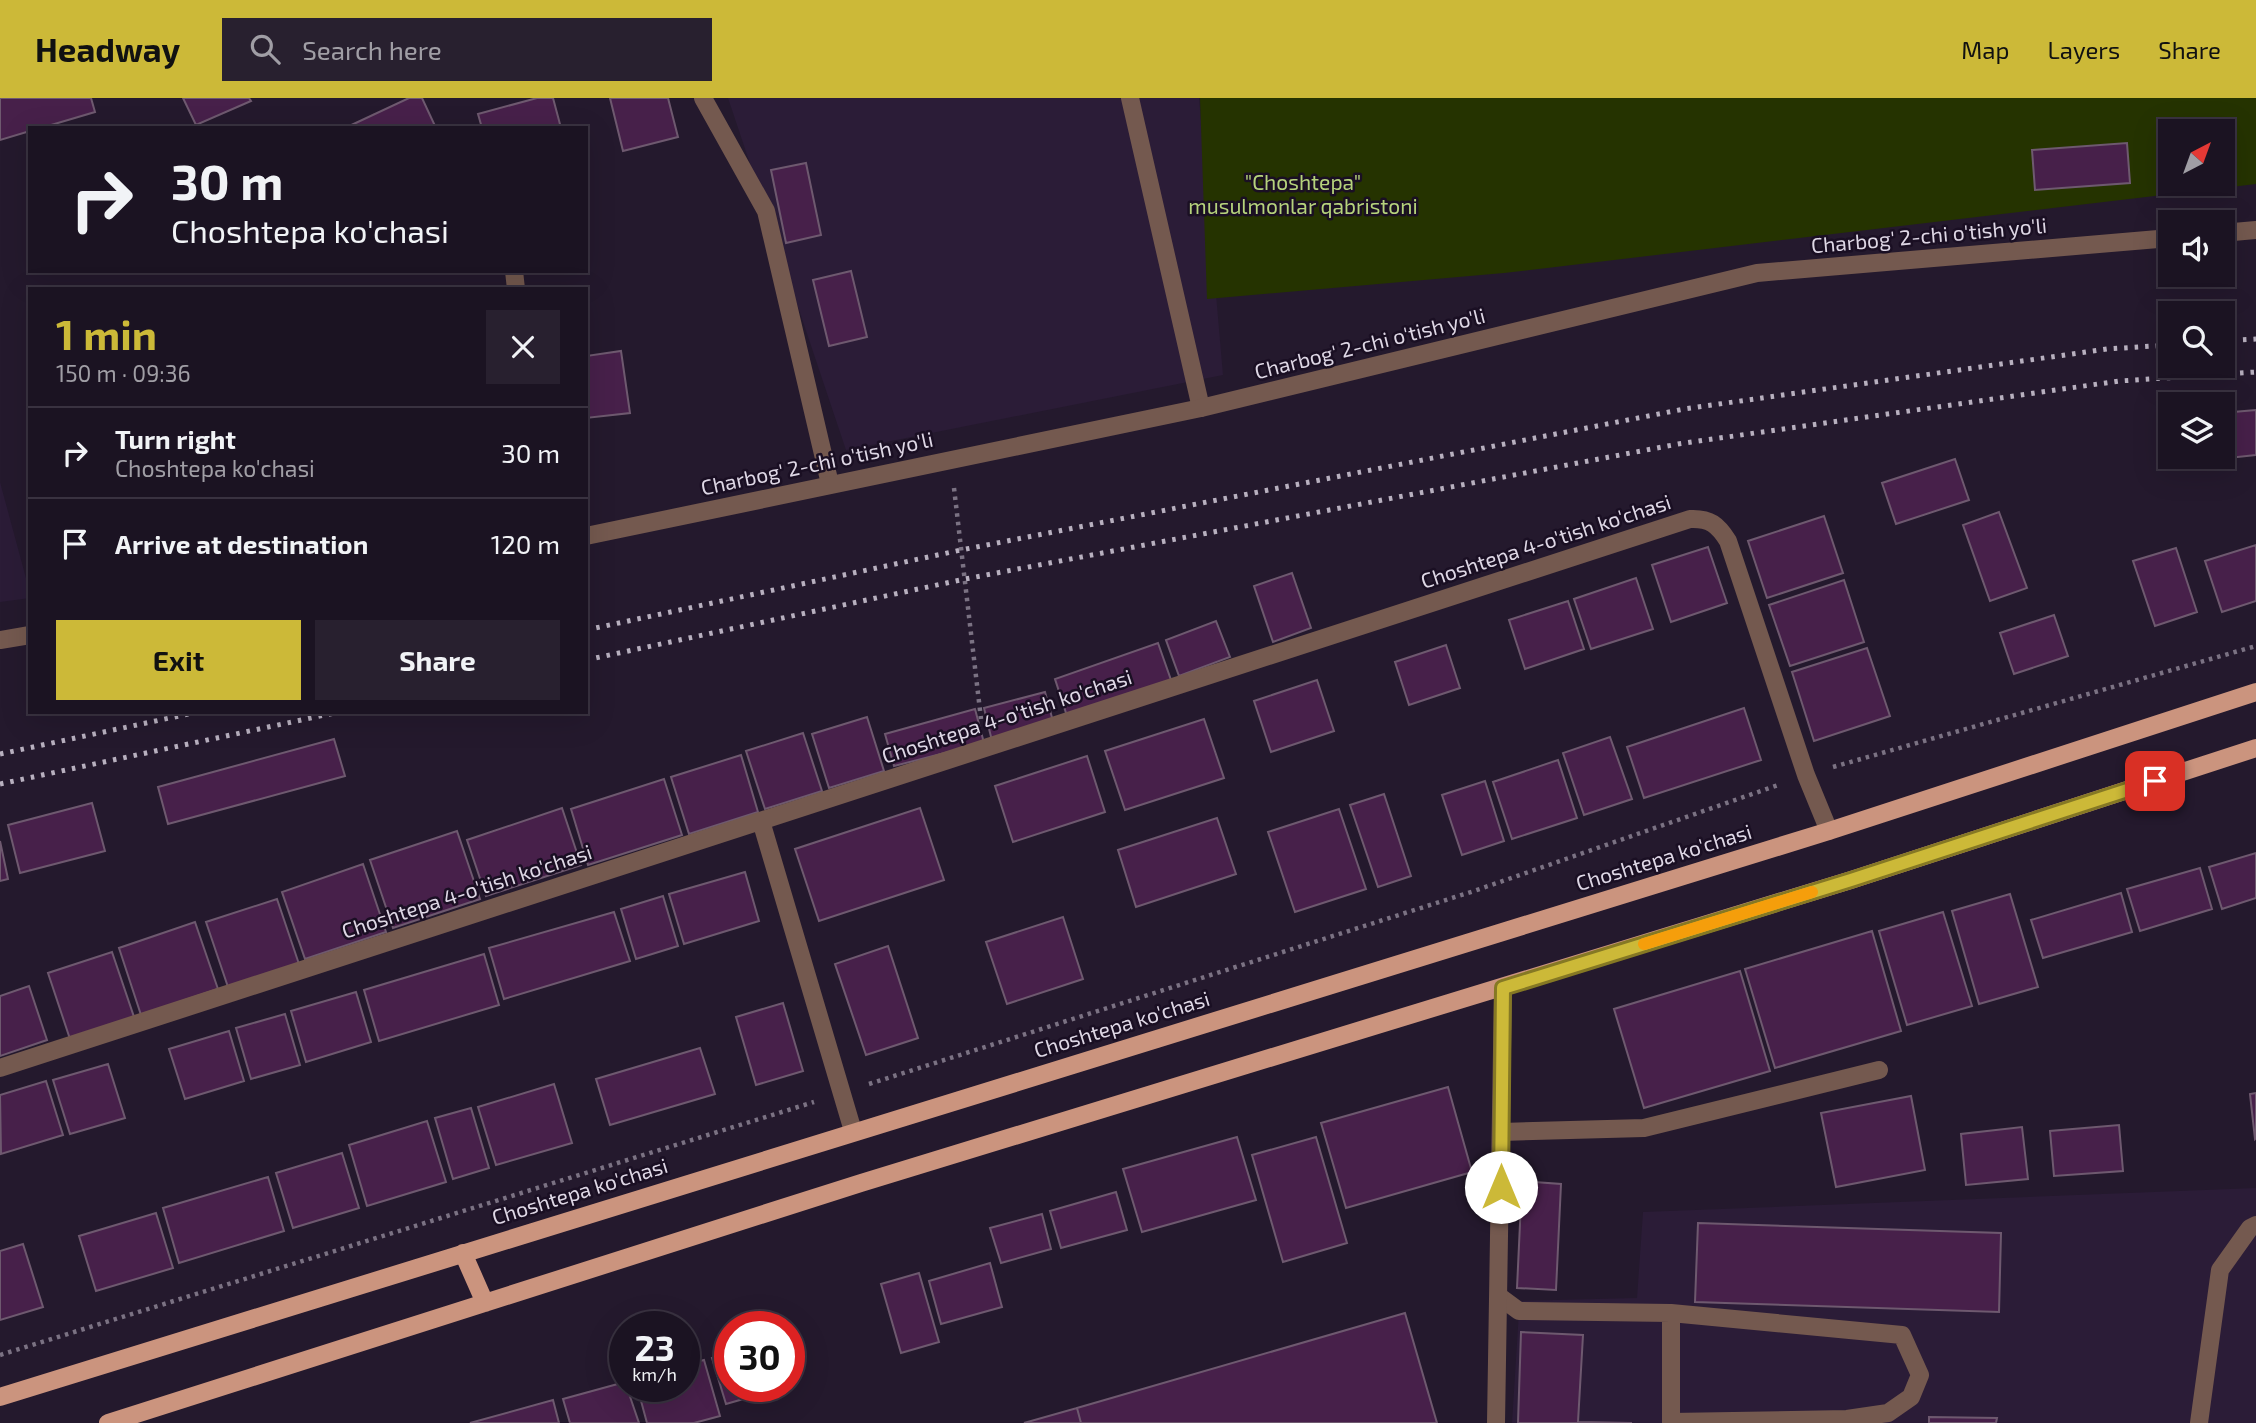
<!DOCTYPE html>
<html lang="en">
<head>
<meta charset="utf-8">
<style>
	body { margin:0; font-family:"Exo 2",sans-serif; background:#28202f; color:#f1f3f6; height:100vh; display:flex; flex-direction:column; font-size:26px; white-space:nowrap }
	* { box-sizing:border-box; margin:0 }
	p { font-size:23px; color:#a09ea5 }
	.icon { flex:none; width:38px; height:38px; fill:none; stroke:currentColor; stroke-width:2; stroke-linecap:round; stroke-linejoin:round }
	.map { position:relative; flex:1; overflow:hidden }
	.side { position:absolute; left:28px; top:189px; width:560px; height:427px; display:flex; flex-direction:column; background:#1b1322; border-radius:0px; box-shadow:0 7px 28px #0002,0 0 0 2px #393240 }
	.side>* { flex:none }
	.guide { position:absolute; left:28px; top:28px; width:560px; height:147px; border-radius:0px; box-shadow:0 7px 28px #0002,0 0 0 2px #393240; background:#1b1322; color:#f1f3f6; overflow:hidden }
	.needle { width:46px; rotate:41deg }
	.tools { position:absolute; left:2158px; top:21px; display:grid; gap:14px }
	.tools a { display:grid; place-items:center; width:77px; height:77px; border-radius:0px; background:#1b1322; box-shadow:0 7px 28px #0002,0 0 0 2px #393240; font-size:35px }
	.speed { position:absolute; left:609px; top:1213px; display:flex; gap:14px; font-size:35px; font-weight:700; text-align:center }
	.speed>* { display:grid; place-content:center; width:91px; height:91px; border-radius:50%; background:#1b1322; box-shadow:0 7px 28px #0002,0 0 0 2px #393240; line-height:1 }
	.speed small { font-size:18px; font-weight:400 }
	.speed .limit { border:10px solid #d22; background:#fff; color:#111 }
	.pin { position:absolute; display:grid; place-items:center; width:60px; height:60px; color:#fff; margin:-30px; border-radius:14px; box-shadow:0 4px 10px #0006 }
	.me { position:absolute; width:77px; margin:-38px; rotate:0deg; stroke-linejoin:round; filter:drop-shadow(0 0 5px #0008) }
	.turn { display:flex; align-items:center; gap:24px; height:147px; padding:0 28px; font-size:32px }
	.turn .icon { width:91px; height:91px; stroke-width:2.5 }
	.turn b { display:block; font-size:49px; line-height:60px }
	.round { display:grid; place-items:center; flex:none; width:74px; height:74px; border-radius:0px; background:#28202f }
	.overview { display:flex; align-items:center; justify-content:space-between; height:119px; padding:0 28px }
	h1 { font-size:42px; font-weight:700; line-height:52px; color:#ccb938 }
	.cta { display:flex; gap:14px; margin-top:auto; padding:14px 28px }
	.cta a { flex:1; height:80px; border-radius:0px; background:#ccb938; color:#111; font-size:28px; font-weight:700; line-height:80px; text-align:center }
	.cta a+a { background:#28202f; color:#f1f3f6 }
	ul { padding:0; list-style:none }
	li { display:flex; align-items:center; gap:21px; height:91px; padding:0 28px; border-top:2px solid #393240 }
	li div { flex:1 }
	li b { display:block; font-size:26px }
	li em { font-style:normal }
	header { display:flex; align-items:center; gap:42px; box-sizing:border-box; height:98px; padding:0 35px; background:#ccb938; color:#111 }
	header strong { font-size:33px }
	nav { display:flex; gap:38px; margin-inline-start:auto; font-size:24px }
	.search { width:490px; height:63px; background:#28202f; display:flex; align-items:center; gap:18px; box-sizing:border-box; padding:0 24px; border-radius:0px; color:#a09ea5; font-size:26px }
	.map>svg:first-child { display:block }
</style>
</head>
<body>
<header>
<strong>Headway</strong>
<div class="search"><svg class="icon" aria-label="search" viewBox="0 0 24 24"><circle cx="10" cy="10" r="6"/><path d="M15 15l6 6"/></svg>Search here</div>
<nav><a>Map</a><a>Layers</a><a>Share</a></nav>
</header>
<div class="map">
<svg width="2256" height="1325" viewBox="0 0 2256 1325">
	<rect width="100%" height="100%" fill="#24192d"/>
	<path fill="#2b1c37" d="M728,0H1199L1223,277L846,352Z
		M0,384L30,495V500L0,504Z
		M2256,1090V1325H1512L1519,1213L1517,1203L1637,1200L1643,1114Z"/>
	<path fill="#253300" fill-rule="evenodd" d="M1200,0H2256V86L1504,175L1207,201ZM2170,33H2222V86H2170Z"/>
	<path fill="#47204a" stroke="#6e596f" stroke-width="2" d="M0,0H91L95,14L41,30H30V33L0,42Z
		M183,0H249L251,3L196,27Z
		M409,0H422L436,30H345Z
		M537,0H553L561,30H482L478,16Z
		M610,0H668L678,39L623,53Z
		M2127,45L2130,85L2035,92L2032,52Z
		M806,65L821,137L786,145L771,72Z
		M851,173L867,239L829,248L813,182Z
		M621,253L630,315L586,320V258Z
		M2256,312V357L2164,367L2159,322L2170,321V359H2222V315Z
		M1955,361L1969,402L1896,426L1882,385Z
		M1999,414L2027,490L1990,503L1963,427Z
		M1824,418L1843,475L1767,500L1748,443Z
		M2256,447V503L2222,514L2205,463Z
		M1708,449L1727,505L1671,524L1652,467Z
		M2176,450L2197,514L2155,528L2133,463Z
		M1292,475L1311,530L1273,544L1254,488Z
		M1636,480L1653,531L1591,551L1574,501Z
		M1844,482L1864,544L1790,568L1769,507Z
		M1568,503L1584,551L1525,571L1509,522Z
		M2054,517L2068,558L2014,576L2000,535Z
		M1216,523L1230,559L1179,578L1166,542Z
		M1158,545L1171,582L1067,618L1055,581Z
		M1446,547L1460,590L1409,607L1395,564Z
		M1867,550L1890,618L1814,643L1792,574Z
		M1317,582L1334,633L1271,654L1254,603Z
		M1045,594L1054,627L992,643L984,610Z
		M1744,610L1761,662L1644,700L1627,649Z
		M975,611L984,645L894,668L885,636Z
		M867,619L884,673L829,690L812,636Z
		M1204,621L1224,680L1125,712L1105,653Z
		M803,635L822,693L765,711L746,653Z
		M1610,639L1632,701L1584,717L1563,655Z
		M334,641L345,678L168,726L158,689Z
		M741,657L758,714L689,736L671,679Z
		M1087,658L1105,714L1013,744L995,688Z
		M1558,662L1577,720L1512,741L1493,684Z
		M664,681L682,737L588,767L571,711Z
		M1485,683L1504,743L1462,757L1442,697Z
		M1384,696L1411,778L1378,789L1350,707Z
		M92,705L105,753L20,775L8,727Z
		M562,710L581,767L486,798L467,742Z
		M920,710L944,782L819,823L795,751Z
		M1339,711L1366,791L1295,814L1268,734Z
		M1217,720L1236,776L1136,809L1118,752Z
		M457,733L480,801L393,830L370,762Z
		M0,743L8,781L0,783Z
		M2256,755V800L2222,811L2209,769Z
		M363,766L386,834L305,861L282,794Z
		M2200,770L2212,811L2140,833L2127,791Z
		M745,774L759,823L684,846L669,796Z
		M2121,795L2132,834L2043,860L2031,822Z
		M2010,796L2038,889L1979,906L1952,813Z
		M663,798L678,848L636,861L621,811Z
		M277,801L299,866L228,889L206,824Z
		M614,814L630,863L504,901L489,850Z
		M1943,814L1972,908L1907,927L1879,833Z
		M1063,819L1083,881L1007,906L986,844Z
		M195,824L218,891L141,917L119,850Z
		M1872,833L1901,933L1775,970L1745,871Z
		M888,848L918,940L866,957L835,866Z
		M112,854L134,919L70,941L48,875Z
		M484,856L499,907L379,943L364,892Z
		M1740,873L1770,973L1644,1010L1614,911Z
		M29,888L47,942L0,958V898Z
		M356,894L371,944L306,964L291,913Z
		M783,905L803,973L756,987L736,919Z
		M285,916L300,967L251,981L236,930Z
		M229,933L244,983L185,1001L169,951Z
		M700,950L715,996L610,1027L596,981Z
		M108,966L125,1020L70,1036L53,982Z
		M46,983L63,1037L1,1056L0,997Z
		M554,986L572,1045L496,1067L478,1009Z
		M1448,989L1472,1074L1346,1110L1321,1025Z
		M2256,995V1040L2255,1041L2250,996Z
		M1911,998L1925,1072L1836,1089L1821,1015Z
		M471,1010L489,1070L453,1081L435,1020Z
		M427,1023L446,1084L367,1108L349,1047Z
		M2119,1027L2123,1073L2054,1078L2050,1033Z
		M2022,1029L2028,1081L1966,1087L1961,1036Z
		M1237,1039L1256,1102L1142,1134L1123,1071Z
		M1316,1039L1347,1145L1283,1164L1252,1057Z
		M342,1055L359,1110L293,1130L276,1075Z
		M268,1079L284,1133L179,1165L163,1110Z
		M1522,1083L1561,1086L1556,1192L1517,1190Z
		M1116,1094L1127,1132L1061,1150L1050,1113Z
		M156,1115L173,1170L96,1193L79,1138Z
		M1042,1116L1051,1151L1001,1165L990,1130Z
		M1698,1125L2001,1135L1999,1214L1695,1204Z
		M23,1146L43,1209L0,1222V1153Z
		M990,1165L1002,1209L941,1226L929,1183Z
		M919,1175L939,1244L901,1255L881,1186Z
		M1405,1215L1437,1325H1081L1077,1310Z
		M1521,1234L1583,1237L1578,1324L1632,1325H1518Z
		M730,1255V1288H789L726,1306L712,1260Z
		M704,1262L720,1318L694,1325H647L637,1288H684V1267Z
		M625,1284L639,1325H570L563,1301Z
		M553,1302L559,1325H470Z
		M1077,1310L1081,1325H1024Z
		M1929,1319L1997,1320L1996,1325H1929Z"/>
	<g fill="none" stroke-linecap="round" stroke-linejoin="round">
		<path stroke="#7b7283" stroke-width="4.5" stroke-dasharray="3.5 5" stroke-linecap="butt" d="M954,390L981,621
			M1833,669L2256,548
			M869,986L1474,793L1781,686
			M0,1257L814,1004"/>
		<path stroke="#74594f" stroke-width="18" d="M703,0L766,113L830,386
			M1130,0L1201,310
			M514,173L516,191
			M1501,1034L1644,1030L1879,972
			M1500,1199L1519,1213L1671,1215L1902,1237L1920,1277L1911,1299L1888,1315L1847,1321L1671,1324V1215
			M2199,1325L2220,1172L2250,1130L2256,1127"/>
		<path stroke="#74594f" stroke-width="18" d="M2222,135L2256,132
			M586,438L1201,310L1757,175L2170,140
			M0,542L30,537
			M761,723L853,1033
			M0,970L1690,421C1710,420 1718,427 1728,443L1806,677L1829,733
			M1496,1325L1503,890"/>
		<path stroke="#cb947e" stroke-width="18" d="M463,1155L485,1205
			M0,1299L1829,733L2256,594
			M108,1325L861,1085L1851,782L2256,650"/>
		<path stroke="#b8b0bf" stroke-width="5" stroke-dasharray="3.5 7" stroke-linecap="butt" d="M2222,243L2256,241
			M586,532L961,452L1684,311L2107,251L2170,247
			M586,562L965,481L1678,346L2119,283L2256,274
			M0,656L198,614
			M0,686L339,614"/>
	</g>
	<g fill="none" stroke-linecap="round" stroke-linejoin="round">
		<defs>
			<path id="route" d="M1501,1089L1503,890L1851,782L2155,683"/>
		</defs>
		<use href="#route" stroke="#857824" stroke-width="18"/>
		<use href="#route" stroke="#ccb938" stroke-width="12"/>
		<path stroke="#f59e0b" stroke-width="12" d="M1644,846L1812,794"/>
	</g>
	<g text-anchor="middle" stroke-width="5" stroke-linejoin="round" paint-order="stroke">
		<g font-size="21" fill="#b6d37c" stroke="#1a0f23">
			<text x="1303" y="92">"Choshtepa"<tspan x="1303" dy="24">musulmonlar qabristoni</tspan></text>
		</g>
		<g font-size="21" fill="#ded7e5" stroke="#1a0f23">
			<text transform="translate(1929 138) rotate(-5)" y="7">Charbog' 2-chi o'tish yo'li</text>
			<text transform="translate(1370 246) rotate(-14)" y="7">Charbog' 2-chi o'tish yo'li</text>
			<text transform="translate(817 366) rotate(-12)" y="7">Charbog' 2-chi o'tish yo'li</text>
			<text transform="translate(1546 444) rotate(-18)" y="7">Choshtepa 4-o'tish ko'chasi</text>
			<text transform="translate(1007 619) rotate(-18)" y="7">Choshtepa 4-o'tish ko'chasi</text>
			<text transform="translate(1664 760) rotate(-17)" y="7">Choshtepa ko'chasi</text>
			<text transform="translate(467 794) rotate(-18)" y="7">Choshtepa 4-o'tish ko'chasi</text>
			<text transform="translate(1122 927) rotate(-17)" y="7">Choshtepa ko'chasi</text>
			<text transform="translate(580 1094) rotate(-17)" y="7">Choshtepa ko'chasi</text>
		</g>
	</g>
</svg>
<div class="tools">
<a><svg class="needle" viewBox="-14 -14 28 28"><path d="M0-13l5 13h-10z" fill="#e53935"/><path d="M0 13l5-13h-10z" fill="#a09ea5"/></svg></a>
<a><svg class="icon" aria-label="sound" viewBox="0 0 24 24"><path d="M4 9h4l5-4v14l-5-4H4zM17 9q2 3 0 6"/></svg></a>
<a><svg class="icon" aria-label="search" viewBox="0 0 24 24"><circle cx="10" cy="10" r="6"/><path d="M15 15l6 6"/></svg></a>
<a><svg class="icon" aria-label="layers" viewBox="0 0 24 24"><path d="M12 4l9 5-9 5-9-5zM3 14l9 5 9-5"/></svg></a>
</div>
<div class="speed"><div>23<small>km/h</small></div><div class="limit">30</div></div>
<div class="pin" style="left:2155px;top:683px;background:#d93025"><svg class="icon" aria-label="arrive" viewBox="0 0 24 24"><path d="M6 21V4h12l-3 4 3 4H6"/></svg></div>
<svg class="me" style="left:1501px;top:1089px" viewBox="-20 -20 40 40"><circle r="19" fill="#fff"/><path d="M0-13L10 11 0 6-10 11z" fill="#ccb938"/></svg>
<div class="guide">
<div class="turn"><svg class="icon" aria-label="right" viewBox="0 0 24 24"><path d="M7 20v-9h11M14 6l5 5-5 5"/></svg><div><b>30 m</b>Choshtepa ko'chasi</div></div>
</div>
<section class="side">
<div class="overview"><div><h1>1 min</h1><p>150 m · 09:36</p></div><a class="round"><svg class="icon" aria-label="close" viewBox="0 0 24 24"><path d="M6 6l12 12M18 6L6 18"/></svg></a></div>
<ul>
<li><svg class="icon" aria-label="right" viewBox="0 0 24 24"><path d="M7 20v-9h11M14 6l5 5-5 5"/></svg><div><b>Turn right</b><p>Choshtepa ko'chasi</p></div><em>30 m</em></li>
<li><svg class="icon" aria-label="arrive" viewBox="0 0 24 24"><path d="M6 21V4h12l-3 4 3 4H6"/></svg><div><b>Arrive at destination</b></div><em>120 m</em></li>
</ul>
<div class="cta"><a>Exit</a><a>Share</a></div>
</section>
</div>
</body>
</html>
